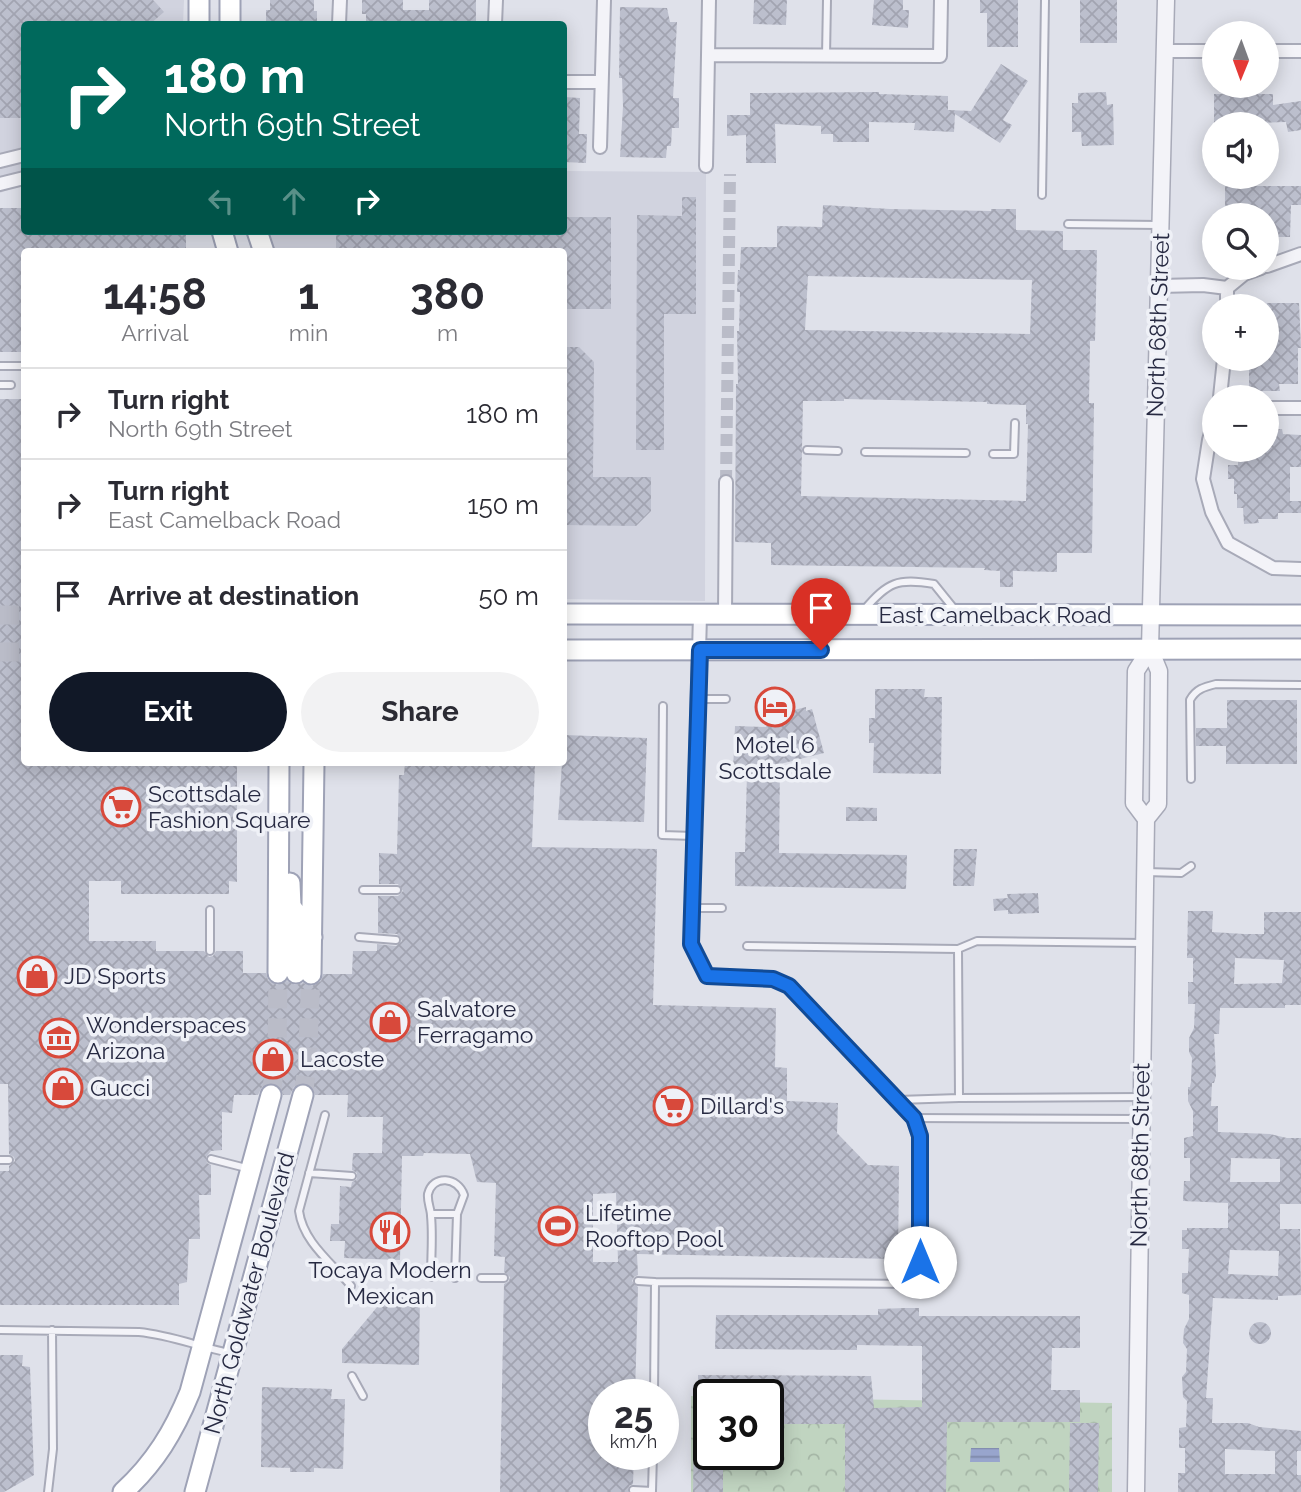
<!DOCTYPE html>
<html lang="en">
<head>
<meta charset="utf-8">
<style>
	body { margin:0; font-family:Raleway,sans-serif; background:#f2f2f3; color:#2b2b33; height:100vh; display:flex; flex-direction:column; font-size:26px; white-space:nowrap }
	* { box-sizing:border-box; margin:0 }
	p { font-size:23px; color:#7c7c81 }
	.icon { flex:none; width:38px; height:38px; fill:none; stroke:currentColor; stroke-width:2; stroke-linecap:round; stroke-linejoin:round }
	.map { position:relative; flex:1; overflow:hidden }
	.sheet { position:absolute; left:21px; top:248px; width:546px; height:518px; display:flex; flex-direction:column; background:#fff; border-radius:7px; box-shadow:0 4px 18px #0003 }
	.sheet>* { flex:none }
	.top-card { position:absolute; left:21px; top:21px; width:546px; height:214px; border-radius:7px; box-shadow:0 4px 18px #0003; background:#00695c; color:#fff; overflow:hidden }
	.needle { width:46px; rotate:181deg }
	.fabs { position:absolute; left:1202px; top:21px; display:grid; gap:14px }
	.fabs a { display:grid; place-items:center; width:77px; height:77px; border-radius:50%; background:#fff; box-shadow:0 4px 18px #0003; font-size:35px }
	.speed { position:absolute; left:588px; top:1379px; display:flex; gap:14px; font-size:35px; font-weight:700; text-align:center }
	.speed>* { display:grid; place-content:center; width:91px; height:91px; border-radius:50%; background:#fff; box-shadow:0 4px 18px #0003; line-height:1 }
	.speed small { font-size:18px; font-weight:400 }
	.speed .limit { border:4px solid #111; border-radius:10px; background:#fff; color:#111 }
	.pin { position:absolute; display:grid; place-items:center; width:60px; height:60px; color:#fff; margin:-72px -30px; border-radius:50% 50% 50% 0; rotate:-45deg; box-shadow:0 0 7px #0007 }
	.pin .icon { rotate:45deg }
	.me { position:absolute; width:77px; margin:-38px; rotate:0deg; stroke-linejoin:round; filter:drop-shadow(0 0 5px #0008) }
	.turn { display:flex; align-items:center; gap:24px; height:147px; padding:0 28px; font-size:32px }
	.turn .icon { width:91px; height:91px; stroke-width:2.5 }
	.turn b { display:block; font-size:49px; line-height:60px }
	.lanes { display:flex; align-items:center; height:66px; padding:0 28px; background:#0003; justify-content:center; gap:35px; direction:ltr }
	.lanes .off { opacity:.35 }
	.eta { display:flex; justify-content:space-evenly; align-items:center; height:119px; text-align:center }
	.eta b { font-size:42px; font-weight:700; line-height:49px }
	.primary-button { display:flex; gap:14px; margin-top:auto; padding:14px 28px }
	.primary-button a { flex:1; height:80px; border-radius:42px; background:#111827; color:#fff; font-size:28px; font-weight:700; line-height:80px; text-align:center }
	.primary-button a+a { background:#f2f2f3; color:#2b2b33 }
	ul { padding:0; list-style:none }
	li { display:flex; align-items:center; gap:21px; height:91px; padding:0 28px; border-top:2px solid #e1e1e2 }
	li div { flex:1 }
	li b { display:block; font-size:26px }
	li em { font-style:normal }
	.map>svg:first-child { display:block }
</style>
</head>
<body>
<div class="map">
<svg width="1301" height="1492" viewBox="0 0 1301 1492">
	<defs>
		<pattern id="park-crowns" width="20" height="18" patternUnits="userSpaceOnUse" patternTransform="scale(1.75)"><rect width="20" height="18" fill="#c0d4c0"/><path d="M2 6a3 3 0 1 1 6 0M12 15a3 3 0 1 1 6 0" fill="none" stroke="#a5b6a6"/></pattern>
		<pattern id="water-rules" width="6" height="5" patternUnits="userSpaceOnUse" patternTransform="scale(1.75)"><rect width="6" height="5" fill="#98a5cd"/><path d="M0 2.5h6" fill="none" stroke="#7c87a8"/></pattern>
		<pattern id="building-cross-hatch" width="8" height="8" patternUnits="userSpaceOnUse" patternTransform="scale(1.75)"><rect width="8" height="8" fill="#bcbfcd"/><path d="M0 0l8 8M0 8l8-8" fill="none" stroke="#a2a4b1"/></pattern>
	</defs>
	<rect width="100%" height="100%" fill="#dfe1ea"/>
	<path fill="#d1d3df" d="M0,0H184L183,24H24V183L0,193Z
		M564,171L706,172L705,601L564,599V252H275L268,231H564Z"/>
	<path fill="url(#park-crowns)" d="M691,1396L709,1397V1454H768V1398L1112,1403V1492H691Z"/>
	<path fill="url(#water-rules)" d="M971,1448H999L1000,1462H970Z"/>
	<path fill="url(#building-cross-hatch)" fill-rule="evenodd" d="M0,0H153L164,12L150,24H24V114L20,118H0Z
		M270,0H314V11H317V24H266V10H270Z
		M362,0H403V10H429V0H476V24H366V14H362Z
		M754,0H787L786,25L753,24Z
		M874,0H903V10H909L908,28L872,25Z
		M980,0H1018V47H987V13H980Z
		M1080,0H1117V43H1080Z
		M620,7L667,8L670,22H677L673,98H679V128H672L671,146H667L666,158L620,157L623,106L622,78H619Z
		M1001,64L1028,81L1003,120L1012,125L1000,143L955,114L954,132L914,130L915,123L869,122V142H833V134H821V126L775,124L776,163H746V135L727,136V115H750V93L879,92V94L948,96V110L971,111Z
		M1106,92L1107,105L1113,104L1114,145L1082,146L1081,132H1072V103H1078V93Z
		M1214,94H1273V105L1301,101V130L1288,132L1286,122L1214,124Z
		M564,97L580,98L579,134H587L586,163L564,162Z
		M1225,186H1301V205H1291L1290,237H1273V232H1267V215H1225Z
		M682,197H696V314H664V450H636L637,215L682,216Z
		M823,205L890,209L991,211V209H1016V230L1063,231V250H1097L1095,341H1090L1089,403H1094L1092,553H1057V572L1013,571V587H1000V571L984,570L985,568L771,565V543L735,542L736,384H738L737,331H739L740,292H737L738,270H740L741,247H777V226L822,227ZM808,276L1032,280L1030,334L805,330ZM844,399L987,402V404L1026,405V424H1028L1026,501L801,496L803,401H844Z
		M0,208H24V231H186V252H24V352H0Z
		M564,217H611V309H564V252H336V231H564Z
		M1267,303H1299L1301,348H1298V384H1279L1280,391H1249V364H1255V359H1267Z
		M564,347H579L594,362L593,477H651V511L636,526L564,525Z
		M0,399H24V763H237V882L229,881V894H121V881H89V941H156V951H204L209,957L213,956L216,951H243V973H266L268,980L277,985L287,981L295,985L303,983L312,986L321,981L323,974H352L353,951H377V944L396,946L402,941L397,934L378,933V896H398L403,891L398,884H379V853L397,854L399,775H404L405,763H535L532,847L657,849L653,1005L776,1008L775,1067L787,1068V1101L838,1103L837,1133L868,1165L899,1166L898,1259L637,1254L638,1275L634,1277L632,1281L638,1287L635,1395H604V1454H634L633,1484L629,1486L628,1492H500L504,1284L509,1281L510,1277L504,1272L505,1257L494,1256L496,1183L477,1182L470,1154L424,1153L423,1156H402L400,1260L344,1258L345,1241H330L331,1224H339L340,1186L351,1187L352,1182L357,1179V1173L352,1170L353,1153H382L383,1117H347L348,1095H315L311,1086L301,1083L294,1087L290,1095H283L279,1086L269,1083L262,1087L258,1095H234L232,1113L222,1112V1150L211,1151L206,1157L207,1163L211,1165V1195H199L200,1239H189L187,1282L179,1284V1305H0V1171H9V1166L15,1161L14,1157L9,1154L8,1084H0ZM616,1193L618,1262H593V1194Z
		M1267,429H1282L1283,434L1301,435V467H1290V501H1301V513H1278V519H1258L1259,523L1244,524L1243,508H1237V494H1234V479H1228V465H1238V450H1267Z
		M875,689H925L924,697H942L941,774L873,773L874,743H869V718H875Z
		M1227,700H1297V764H1226V746H1196V728H1227Z
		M806,707V711L812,709L824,753L780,764L779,853L907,855L906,889L735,886V852H745L747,772L733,771L735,726L766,727L770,716Z
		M564,735L647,738L644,822L558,820Z
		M846,807L877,808V821H846Z
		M954,849H977L974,886H953Z
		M1038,893L1039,913L1008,914V910L994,911L993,899L1008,898L1007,894Z
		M1188,911H1213L1212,932L1244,934H1264V912H1301V1005H1285V1008H1220L1219,1034H1214L1216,1076L1214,1083H1212L1211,1106H1218V1132L1270,1134L1287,1138H1301V1204H1280V1229H1300L1301,1295L1278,1296V1300L1213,1298L1206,1398H1213L1212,1423H1248L1259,1427L1301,1431V1451H1297V1475H1301V1492H1178V1473H1185V1448H1179V1428L1186,1427L1187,1401L1183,1397L1182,1377L1186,1372L1187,1349L1183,1343L1184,1329L1189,1319V1295L1182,1293V1273H1188L1189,1249H1182V1230H1187V1228H1228V1203L1183,1201L1184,1181H1190V1158H1184V1138L1193,1136V1111L1188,1101V1087H1190L1191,1082L1192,1058L1189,1052V1038L1194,1028L1195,1004H1188V982H1193V958H1187ZM1235,958L1284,960L1282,983L1234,984ZM1231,1158L1280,1159V1182H1230ZM1230,1250L1279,1251L1278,1276L1228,1274ZM1225,1449L1275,1451V1474H1225Z
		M388,1294L420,1295L419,1365L342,1363V1349Z
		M905,1308H919V1316H1080V1348H1052L1051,1390H1080V1422H947L946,1492H845V1424H768V1395H714V1390H698V1375L871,1376L874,1408L922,1407V1346L857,1345V1350L715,1349L716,1315H878V1309Z
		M1249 1333a11 11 0 1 1 22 0a11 11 0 1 1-22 0Z
		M0,1355H23L22,1366L30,1367L34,1475L4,1492H0Z
		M262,1387L332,1389L331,1399H345L343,1469L314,1468V1472H290V1468L261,1467Z
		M694,1422L709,1423V1454H723V1492H693Z
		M1070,1423H1099L1098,1492H1069Z"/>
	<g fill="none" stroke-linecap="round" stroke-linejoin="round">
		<path stroke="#babcc8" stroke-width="12" stroke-dasharray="12 6" stroke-linecap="butt" d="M726,482L730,174"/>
		<path stroke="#babcc8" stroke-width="19" stroke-dasharray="19 10" stroke-linecap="butt" d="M0,615H24
			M0,652H24
			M271,1095L277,1051L278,973
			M303,1095L307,1069L311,974"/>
		<defs>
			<path id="service" d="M826,56L827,0
				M1042,195L1045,0
				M1068,224L1159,225
				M0,366H24
				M0,385H11
				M807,450L838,451
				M865,452L966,453
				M993,454H1014L1015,423
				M864,610C888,582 897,578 934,584L955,610
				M699,699H726
				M663,706L662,835L694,836
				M1191,779L1190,700C1196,689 1204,687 1216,684L1301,685
				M1146,872L1181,873L1191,866
				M363,890H397
				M693,908H722
				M359,937L396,940
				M747,946L958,949
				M210,951V910
				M959,1098L958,949L977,941L1143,943
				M898,1100L959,1098L1141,1097
				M325,1115L299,1211C303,1242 332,1263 351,1286
				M913,1118L1139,1119
				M211,1159L250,1169
				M0,1160H9
				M309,1173L352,1176
				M432,1214H457
				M431,1277C431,1257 433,1236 431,1216C431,1209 427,1202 428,1194C433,1174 458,1177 464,1195L457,1214L455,1278
				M481,1278H504
				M638,1281L655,1282
				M0,1330L139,1332C171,1335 199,1347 230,1353
				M352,1376L363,1396
				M654,1395L655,1282L920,1284
				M633,1490L652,1491L653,1454
				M48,1492L53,1449L52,1330"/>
			<path id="minor" d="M339,24L340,0
				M495,24L496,0
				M1165,51H1214
				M1267,51H1301
				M709,55L940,56L941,0
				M564,82H601
				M600,147L604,0
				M0,161L24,155
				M706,166L709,0
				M0,184L24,178
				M1267,266L1301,254
				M1159,286L1203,285L1227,288
				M1227,306V288L1244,274L1261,268
				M1220,397L1224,359
				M1267,408H1301
				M1214,422L1209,440L1203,479L1212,512L1228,543L1273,568L1301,569
				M700,615L691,945L707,976L773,979L789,986L913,1118L921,1136L920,1284
				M725,615L726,482"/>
			<path id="tertiary" d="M1146,819L1158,804L1159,671L1150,649L1166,0
				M1136,1492L1146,819L1134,803L1136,671L1150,649"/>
			<path id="primary" d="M199,24V0
				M230,24V0
				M222,231L228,252
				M257,231L264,252
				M564,614L1301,615
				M564,650L1301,649
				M290,883L291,906L312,937
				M284,918C298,939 297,949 296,973
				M278,973L279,763
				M311,974L314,763
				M123,1492C155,1463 174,1431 190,1392L271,1095
				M195,1492L303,1095"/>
		</defs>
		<use href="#service" stroke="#a8aab8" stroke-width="10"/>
		<use href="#minor" stroke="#a8aab8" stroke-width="16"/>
		<use href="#tertiary" stroke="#a8aab8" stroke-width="19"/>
		<use href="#primary" stroke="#9ea2b6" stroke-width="23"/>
		<use href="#service" stroke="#f3f3f8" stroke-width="6"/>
		<use href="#minor" stroke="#f3f3f8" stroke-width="12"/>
		<use href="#tertiary" stroke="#f3f3f8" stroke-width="16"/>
		<use href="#primary" stroke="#fff" stroke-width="19"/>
	</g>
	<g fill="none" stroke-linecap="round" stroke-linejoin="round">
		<defs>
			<path id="route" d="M821,650H700L691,944L707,976L773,979L789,986L914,1118L920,1136V1262"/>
		</defs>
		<use href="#route" stroke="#114b97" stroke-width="18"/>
		<use href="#route" stroke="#1a73e8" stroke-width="12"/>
	</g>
	<defs>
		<symbol id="hotel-ring" viewBox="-11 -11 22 22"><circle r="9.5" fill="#eff1f7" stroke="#d8493b" stroke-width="1.5"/><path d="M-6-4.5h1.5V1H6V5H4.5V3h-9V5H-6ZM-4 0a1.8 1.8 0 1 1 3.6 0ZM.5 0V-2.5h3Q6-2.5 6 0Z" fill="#d8493b"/></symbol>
		<symbol id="supermarket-ring" viewBox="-11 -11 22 22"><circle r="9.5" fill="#eff1f7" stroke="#d8493b" stroke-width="1.5"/><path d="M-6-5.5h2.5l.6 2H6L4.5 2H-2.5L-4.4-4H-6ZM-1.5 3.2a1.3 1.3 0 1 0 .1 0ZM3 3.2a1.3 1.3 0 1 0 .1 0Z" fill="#d8493b"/></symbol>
		<symbol id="shop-ring" viewBox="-11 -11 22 22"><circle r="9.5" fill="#eff1f7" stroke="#d8493b" stroke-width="1.5"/><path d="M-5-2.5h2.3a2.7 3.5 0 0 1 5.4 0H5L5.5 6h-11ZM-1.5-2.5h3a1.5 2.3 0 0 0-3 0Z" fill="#d8493b"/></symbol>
		<symbol id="museum-ring" viewBox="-11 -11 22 22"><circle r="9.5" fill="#eff1f7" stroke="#d8493b" stroke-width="1.5"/><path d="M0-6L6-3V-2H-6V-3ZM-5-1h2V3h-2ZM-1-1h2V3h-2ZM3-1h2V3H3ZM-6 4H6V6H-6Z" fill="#d8493b"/></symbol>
		<symbol id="stadium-ring" viewBox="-11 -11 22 22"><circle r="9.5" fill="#eff1f7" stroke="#d8493b" stroke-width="1.5"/><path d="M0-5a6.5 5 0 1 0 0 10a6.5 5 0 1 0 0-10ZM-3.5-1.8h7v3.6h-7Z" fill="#d8493b"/></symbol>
		<symbol id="restaurant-ring" viewBox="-11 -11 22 22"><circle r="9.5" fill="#eff1f7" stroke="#d8493b" stroke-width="1.5"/><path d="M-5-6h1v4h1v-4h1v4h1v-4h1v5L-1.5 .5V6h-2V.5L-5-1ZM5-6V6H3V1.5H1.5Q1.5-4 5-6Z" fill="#d8493b"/></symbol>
	</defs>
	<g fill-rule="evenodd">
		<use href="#hotel-ring" x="753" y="685" width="44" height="44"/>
		<use href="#supermarket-ring" x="99" y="785" width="44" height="44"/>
		<use href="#shop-ring" x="15" y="954" width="44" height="44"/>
		<use href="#shop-ring" x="368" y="1000" width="44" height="44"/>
		<use href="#museum-ring" x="37" y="1016" width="44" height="44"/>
		<use href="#shop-ring" x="251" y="1037" width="44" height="44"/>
		<use href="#shop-ring" x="41" y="1066" width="44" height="44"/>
		<use href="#supermarket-ring" x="651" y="1084" width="44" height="44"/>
		<use href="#stadium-ring" x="536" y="1204" width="44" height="44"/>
		<use href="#restaurant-ring" x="368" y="1210" width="44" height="44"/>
	</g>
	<g text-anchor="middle" stroke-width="7" stroke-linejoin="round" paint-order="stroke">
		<g font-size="23" fill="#272a42" stroke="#eff1f7">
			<text transform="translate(1158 325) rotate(-88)" y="8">North 68th Street</text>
			<text x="995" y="623">East Camelback Road</text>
			<text transform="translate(1140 1155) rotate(-89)" y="8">North 68th Street</text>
			<text transform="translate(249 1293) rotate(-75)" y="8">North Goldwater Boulevard</text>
		</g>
		<g font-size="23" fill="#272a42" stroke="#eff1f7" text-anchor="start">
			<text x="775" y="753" text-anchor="middle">Motel 6<tspan x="775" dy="26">Scottsdale</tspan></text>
			<text x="148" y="802">Scottsdale<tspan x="148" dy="26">Fashion Square</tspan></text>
			<text x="64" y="984">JD Sports</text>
			<text x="417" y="1017">Salvatore<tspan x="417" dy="26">Ferragamo</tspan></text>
			<text x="86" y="1033">Wonderspaces<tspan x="86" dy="26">Arizona</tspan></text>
			<text x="300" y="1067">Lacoste</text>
			<text x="90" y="1096">Gucci</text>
			<text x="700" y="1114">Dillard's</text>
			<text x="585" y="1221">Lifetime<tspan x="585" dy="26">Rooftop Pool</tspan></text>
			<text x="390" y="1278" text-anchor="middle">Tocaya Modern<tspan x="390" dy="26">Mexican</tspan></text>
		</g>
	</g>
</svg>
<div class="fabs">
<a><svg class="needle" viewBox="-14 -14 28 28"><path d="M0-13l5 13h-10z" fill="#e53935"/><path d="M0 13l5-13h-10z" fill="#7c7c81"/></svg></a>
<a><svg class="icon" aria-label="sound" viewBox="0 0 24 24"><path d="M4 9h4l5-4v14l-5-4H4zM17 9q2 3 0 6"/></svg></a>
<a><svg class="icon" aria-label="search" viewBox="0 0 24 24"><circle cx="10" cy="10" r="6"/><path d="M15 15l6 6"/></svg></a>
<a>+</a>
<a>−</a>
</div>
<div class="speed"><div>25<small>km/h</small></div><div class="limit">30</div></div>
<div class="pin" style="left:821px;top:650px;background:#d93025"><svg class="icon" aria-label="arrive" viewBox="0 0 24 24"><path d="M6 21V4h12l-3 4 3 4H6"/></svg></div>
<svg class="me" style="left:920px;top:1262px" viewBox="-20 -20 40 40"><circle r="19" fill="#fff"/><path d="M0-13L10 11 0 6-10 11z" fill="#1a73e8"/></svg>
<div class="top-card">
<div class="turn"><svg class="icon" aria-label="right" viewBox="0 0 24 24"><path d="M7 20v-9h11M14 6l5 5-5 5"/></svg><div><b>180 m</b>North 69th Street</div></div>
<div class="lanes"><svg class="icon off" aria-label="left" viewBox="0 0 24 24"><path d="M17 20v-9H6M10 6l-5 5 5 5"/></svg><svg class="icon off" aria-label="ahead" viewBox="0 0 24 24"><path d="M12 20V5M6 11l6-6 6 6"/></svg><svg class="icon" aria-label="right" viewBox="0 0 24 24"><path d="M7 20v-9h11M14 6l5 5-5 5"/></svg></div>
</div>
<section class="sheet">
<div class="eta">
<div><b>14:58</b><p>Arrival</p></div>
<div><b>1</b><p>min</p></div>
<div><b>380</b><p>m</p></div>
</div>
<ul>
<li><svg class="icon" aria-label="right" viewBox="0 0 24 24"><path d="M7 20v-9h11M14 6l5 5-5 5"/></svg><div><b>Turn right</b><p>North 69th Street</p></div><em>180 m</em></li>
<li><svg class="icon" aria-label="right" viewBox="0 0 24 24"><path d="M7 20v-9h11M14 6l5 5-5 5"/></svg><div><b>Turn right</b><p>East Camelback Road</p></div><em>150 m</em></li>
<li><svg class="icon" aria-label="arrive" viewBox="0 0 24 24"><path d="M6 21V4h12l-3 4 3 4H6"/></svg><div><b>Arrive at destination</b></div><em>50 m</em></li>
</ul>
<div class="primary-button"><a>Exit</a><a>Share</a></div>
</section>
</div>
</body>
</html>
